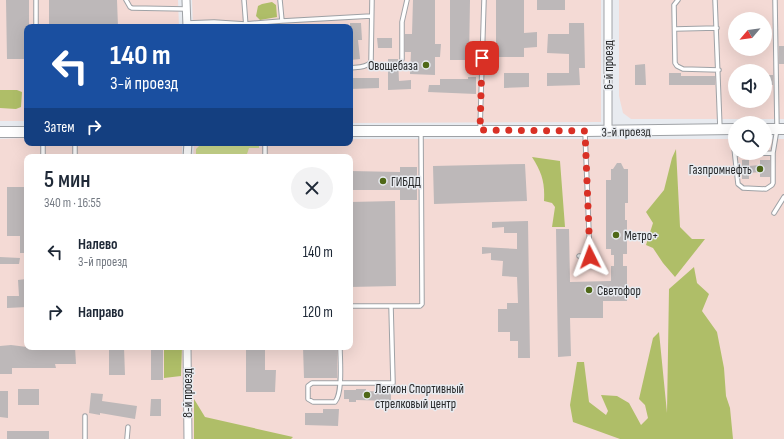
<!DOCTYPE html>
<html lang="ru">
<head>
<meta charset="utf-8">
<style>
	body { margin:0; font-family:"Sofia Sans Condensed",sans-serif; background:#f2f2f3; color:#1f2937; height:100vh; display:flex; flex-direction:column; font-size:15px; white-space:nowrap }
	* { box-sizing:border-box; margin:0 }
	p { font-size:13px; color:#747a83 }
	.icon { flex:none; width:22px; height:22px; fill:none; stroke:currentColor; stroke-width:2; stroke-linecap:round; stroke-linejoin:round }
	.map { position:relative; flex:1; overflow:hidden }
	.sheet { position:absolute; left:24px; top:154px; width:329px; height:196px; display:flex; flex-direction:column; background:#fff; border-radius:8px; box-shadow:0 4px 16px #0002 }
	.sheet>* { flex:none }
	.top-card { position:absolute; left:24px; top:24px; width:329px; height:122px; border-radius:8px; box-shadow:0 4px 16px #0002; background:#1a4fa0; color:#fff; overflow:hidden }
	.needle { width:26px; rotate:241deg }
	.tools { position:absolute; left:728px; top:12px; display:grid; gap:8px }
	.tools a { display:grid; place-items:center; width:44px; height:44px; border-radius:50%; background:#fff; box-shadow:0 4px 16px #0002; font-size:20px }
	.pin { position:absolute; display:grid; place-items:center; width:34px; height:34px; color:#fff; margin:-17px; border-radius:8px; box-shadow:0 2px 6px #0006 }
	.me { position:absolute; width:44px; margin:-22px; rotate:357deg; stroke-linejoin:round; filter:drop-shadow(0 0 3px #0008) }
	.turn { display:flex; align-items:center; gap:14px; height:84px; padding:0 20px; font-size:18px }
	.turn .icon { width:52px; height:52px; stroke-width:2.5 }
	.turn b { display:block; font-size:28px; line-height:34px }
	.then { display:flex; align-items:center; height:38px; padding:0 20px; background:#0003; gap:8px; font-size:15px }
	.round { display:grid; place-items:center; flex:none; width:42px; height:42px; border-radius:21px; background:#f2f2f3 }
	.summary { display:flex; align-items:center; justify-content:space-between; height:68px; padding:0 20px }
	h1 { font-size:24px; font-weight:600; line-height:30px }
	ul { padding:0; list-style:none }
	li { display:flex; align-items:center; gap:12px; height:60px; padding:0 20px }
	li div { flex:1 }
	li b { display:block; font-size:15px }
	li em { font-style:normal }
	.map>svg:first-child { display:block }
</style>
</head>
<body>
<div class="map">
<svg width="784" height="439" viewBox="0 0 784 439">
	<rect width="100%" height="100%" fill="#e8ebf0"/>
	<path fill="#f4dad5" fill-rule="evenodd" d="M0,0H178L179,27H27V121H0Z
		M192,0H601V122L350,123V27H193Z
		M619,0H784V119H631L623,113L619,96ZM735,19H765V49H735ZM735,71H765V101H735Z
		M27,138V143H180L182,146V157H27V347H185L186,439H0V139Z
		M350,139H735V153H765V139H784V439H190L191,347H350V157H193L194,146L197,143H350Z"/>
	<path fill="#ccda8e" d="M202,143H259V148H249L246,157H196V149Z"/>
	<path fill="#afbe68" d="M272,2L276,5L277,17L260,20L256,16L258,6L262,4Z
		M0,90H17L22,92L21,107L16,109L0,108Z
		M676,149L680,227L692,239H705L675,277L663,263L653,248L646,245L653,223L646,212L664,190L672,158Z
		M532,157L560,161L565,227H552L555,207L552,203L544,201C545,182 542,173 532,157Z
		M694,267L697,283L709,294L702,311L717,332L724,368L726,396L730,408L733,439H620L573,422L570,405L577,362H584L589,402L606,415L608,411L601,395L617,396L629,403L641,425L648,418L645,405L639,399L653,338L659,332L667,413L669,289Z
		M164,347H182L181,376L164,378Z
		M194,399L205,417L293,437L291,439H194Z"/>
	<path fill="#bdb8b9" d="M6,0H29V27H27V59H7Z
		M49,0H117L118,27H49Z
		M413,0H435V44H441L440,57H435V75L410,74L411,52H405V34H412Z
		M450,0H470L469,60H450Z
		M496,0H524V33L537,32V47L524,48V57H496Z
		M537,0H565V10H537Z
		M350,23H361L362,40H358L360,59L350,60Z
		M569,23H584L585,68H579L580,85L547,86V73H569V54L547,53L548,34H569Z
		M377,38H392V48H378Z
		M779,46H784V64H779Z
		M388,59H398L399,81L411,80V89L388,90Z
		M645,64L646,85H635V65Z
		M504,73H529V87L504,88Z
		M669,73H681V76H715V85H669Z
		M765,75H773V85H765Z
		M468,77H476V94L428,92L429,85H440V79H468Z
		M350,78H379V88L350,89Z
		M742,160H749V166L760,165V160H770V177H760V172L749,173V179H742Z
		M617,163H621L624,169H628V203H625V220H627V254H623V266H627V301H603V318H570L571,356L558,357L556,229H569L570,282L611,281V266H614V255H611V249H606V180H611V169H613Z
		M525,164L527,201L434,204L433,166Z
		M400,167H417V200H400V190H350V171L400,172Z
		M7,187H27V253H20V236H7Z
		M395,201L396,286L350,287V202Z
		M528,221L530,358H518V341H510V332H498V309H507V303H518L517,277L502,276L503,261L491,260V253L482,254V247L517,249V233H504V227L492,228V222Z
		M0,257L20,258L19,264H0Z
		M26,279L27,307L7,308V296H19L18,280Z
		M11,345L27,347H75L76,364H55L56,368H12V374H0V346Z
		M109,347H124L125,375H109Z
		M151,347H163V380H151Z
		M246,347H265V370H276L275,392H246Z
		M303,347H337V378H304Z
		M18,389H39V405H18Z
		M356,389H366V391L391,392V401L356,400V402H349V399H344V390H356Z
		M0,391H8V418L0,417Z
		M91,393L103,394L102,401L137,406L135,419L100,413V415L89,413Z
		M151,399H161V416H150Z
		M323,409H339L338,426L305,425V413H323Z
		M7,431H49V439H7Z"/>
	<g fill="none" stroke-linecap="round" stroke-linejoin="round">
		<defs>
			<path id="lane" d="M36,0V27
				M126,0L130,7L132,8L186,9
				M244,0L246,27
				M678,0L674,5L675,63L677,66L683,69L719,70
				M715,0L720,129
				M282,21L371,16
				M187,23L214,22L245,24L282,21L280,0
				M675,29L717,28
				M402,59V22L407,0
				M350,68C357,67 366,68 371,62L372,0
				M480,129L484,0
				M732,130L738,184L743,188L766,189L772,185L773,183V153L777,129L775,0
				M43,143V157
				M75,143V157
				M265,143V157
				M735,154L773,153
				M774,213L784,197
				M579,256L590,257L585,132
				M350,306H420L422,304L421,133
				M340,347C340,360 343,393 335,402H313L308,399V386L312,383H393L391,306
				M85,416V439
				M127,439L128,427"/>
			<path id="street" d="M186,0L187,27
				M608,0V131
				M187,157L188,143
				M187,347L188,439"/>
			<path id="secondary" d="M765,129H784
				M350,131H585L735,129
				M0,132H27"/>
		</defs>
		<use href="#lane" stroke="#9fa2a6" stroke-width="5.5"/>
		<use href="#street" stroke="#9fa2a6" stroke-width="9"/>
		<use href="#secondary" stroke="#9fa2a6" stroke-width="12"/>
		<use href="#lane" stroke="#fff" stroke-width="3.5"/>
		<use href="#street" stroke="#fff" stroke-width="7"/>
		<use href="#secondary" stroke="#fff" stroke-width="10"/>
	</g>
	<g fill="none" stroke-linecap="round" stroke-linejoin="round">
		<path stroke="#d93025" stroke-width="7" stroke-dasharray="0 12.6" d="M482,58L480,130L585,131L590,257"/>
	</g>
	<g fill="#4f6818" stroke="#e8ebf0" stroke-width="1.5">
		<circle cx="426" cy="65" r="4"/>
		<circle cx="760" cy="169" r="4"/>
		<circle cx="383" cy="181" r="4"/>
		<circle cx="616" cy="235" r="4"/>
		<circle cx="589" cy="290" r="4"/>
		<circle cx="367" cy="395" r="4"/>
	</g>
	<g text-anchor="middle" stroke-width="3" stroke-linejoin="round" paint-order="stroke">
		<g font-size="13" fill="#292a2b" stroke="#e8ebf0" text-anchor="start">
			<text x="418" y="70" text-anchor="end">Овощебаза</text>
			<text x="752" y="174" text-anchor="end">Газпромнефть</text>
			<text x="391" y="186">ГИБДД</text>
			<text x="624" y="240">Метро+</text>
			<text x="597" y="295">Светофор</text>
			<text x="375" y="393">Легион Спортивный<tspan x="375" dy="15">стрелковый центр</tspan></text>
		</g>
		<g font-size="13" fill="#292a2b" stroke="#e8ebf0">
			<text transform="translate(608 65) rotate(-90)" y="5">6-й проезд</text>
			<text transform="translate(626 131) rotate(-1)" y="5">3-й проезд</text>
			<text transform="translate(187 393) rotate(-90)" y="5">8-й проезд</text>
		</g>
	</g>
</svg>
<div class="tools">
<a><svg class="needle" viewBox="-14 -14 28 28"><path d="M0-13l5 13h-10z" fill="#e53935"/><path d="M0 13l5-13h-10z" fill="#747a83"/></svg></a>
<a><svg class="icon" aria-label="sound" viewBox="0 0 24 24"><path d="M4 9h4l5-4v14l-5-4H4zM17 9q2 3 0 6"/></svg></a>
<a><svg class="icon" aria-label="search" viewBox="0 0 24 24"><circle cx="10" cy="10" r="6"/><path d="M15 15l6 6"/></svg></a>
</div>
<div class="pin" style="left:482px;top:58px;background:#d93025"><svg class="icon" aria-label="arrive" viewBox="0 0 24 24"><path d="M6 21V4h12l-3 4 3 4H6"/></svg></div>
<svg class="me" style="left:590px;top:257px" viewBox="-20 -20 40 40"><path d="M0-17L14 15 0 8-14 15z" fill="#d93025" stroke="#fff" stroke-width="4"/></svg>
<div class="top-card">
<div class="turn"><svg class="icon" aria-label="left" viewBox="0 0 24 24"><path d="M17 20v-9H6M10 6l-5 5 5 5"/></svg><div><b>140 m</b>3-й проезд</div></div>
<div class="then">Затем<svg class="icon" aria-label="right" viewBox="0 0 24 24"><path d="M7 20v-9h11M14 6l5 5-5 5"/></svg></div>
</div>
<section class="sheet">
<div class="summary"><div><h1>5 мин</h1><p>340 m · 16:55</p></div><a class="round"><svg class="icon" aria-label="close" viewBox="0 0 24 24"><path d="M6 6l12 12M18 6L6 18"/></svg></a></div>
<ul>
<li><svg class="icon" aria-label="left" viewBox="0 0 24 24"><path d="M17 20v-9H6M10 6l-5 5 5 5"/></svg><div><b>Налево</b><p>3-й проезд</p></div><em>140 m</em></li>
<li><svg class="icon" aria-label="right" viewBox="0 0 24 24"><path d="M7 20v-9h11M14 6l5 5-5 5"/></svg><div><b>Направо</b></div><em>120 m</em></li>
</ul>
</section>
</div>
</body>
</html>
